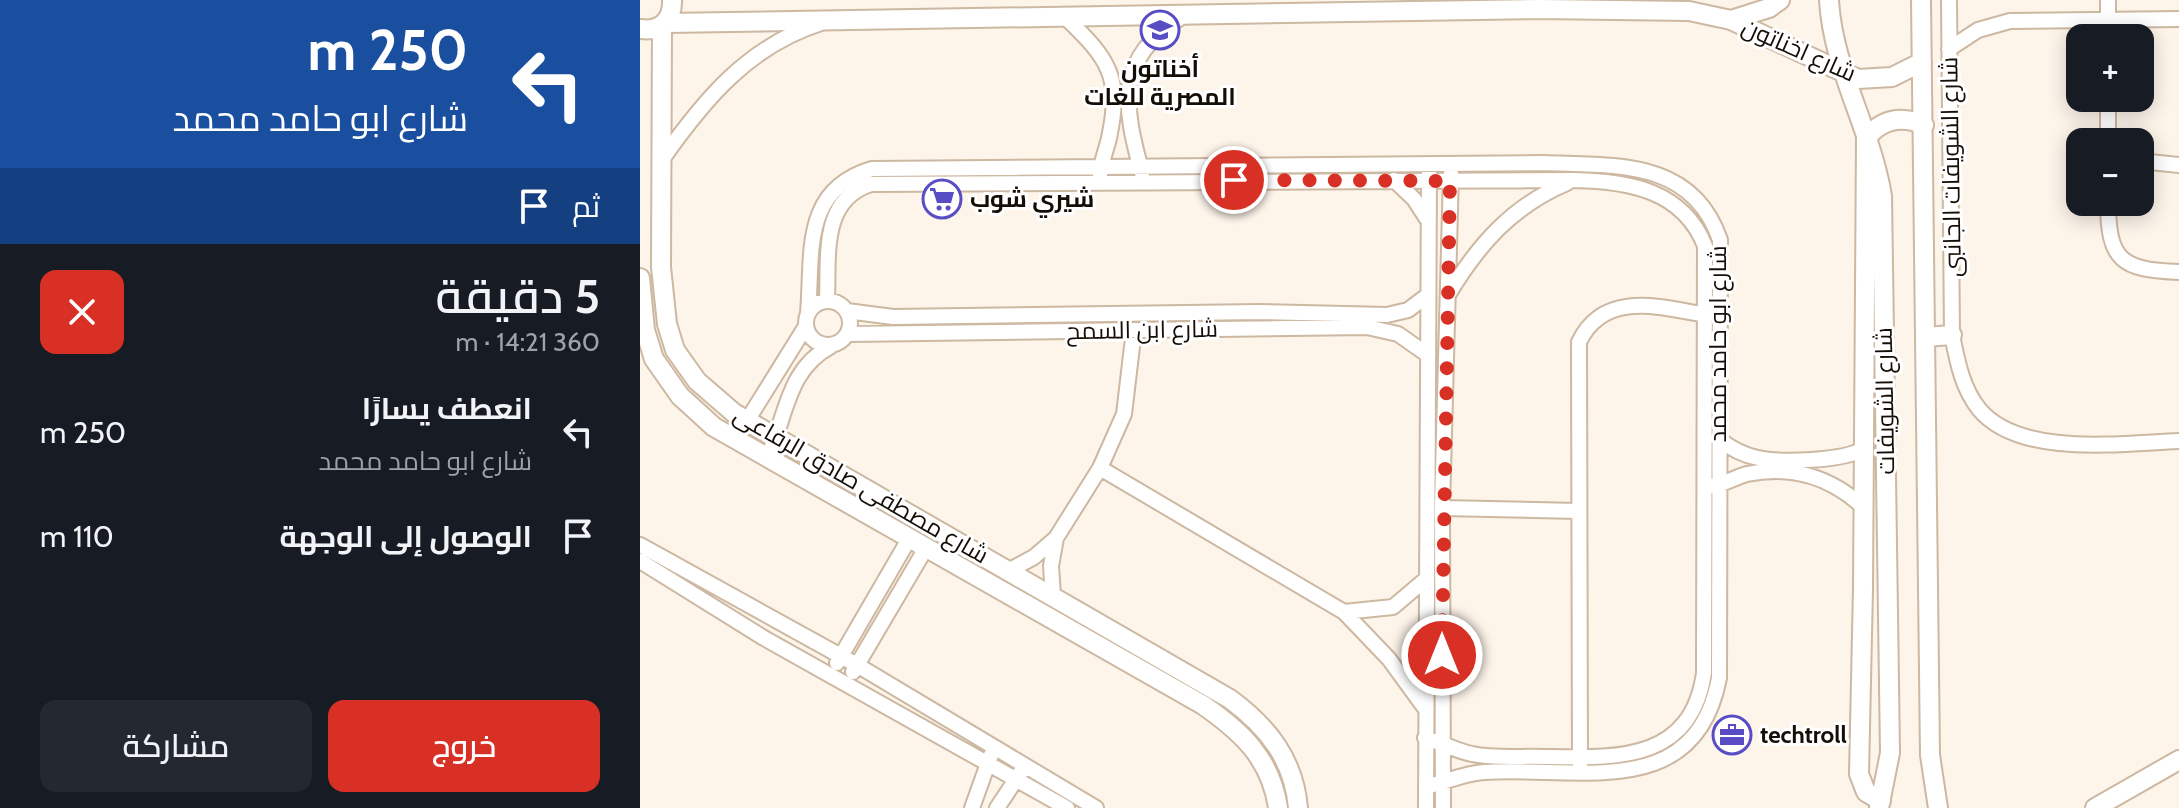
<!DOCTYPE html>
<html lang="ar">
<head>
<meta charset="utf-8">
<style>
	body { margin:0; font-family:Cabin,Cairo,sans-serif; background:#242831; color:#f1f3f6; direction:rtl; height:100vh; display:flex; flex-direction:column; font-size:30px; white-space:nowrap }
	* { box-sizing:border-box; margin:0 }
	p { font-size:26px; color:#9ea1a6 }
	.icon { flex:none; width:44px; height:44px; fill:none; stroke:currentColor; stroke-width:2; stroke-linecap:round; stroke-linejoin:round }
	.map { position:relative; flex:1; overflow:hidden; direction:ltr }
	.panel { display:flex; flex-direction:column; background:#171b24; width:640px }
	.panel>* { flex:none }
	.banner { background:#1a4fa0; color:#fff; overflow:hidden }
	.buttons { position:absolute; left:1426px; top:24px; display:grid; gap:16px }
	.buttons a { display:grid; place-items:center; width:88px; height:88px; border-radius:16px; background:#171b24; box-shadow:0 4px 20px #0003; font-size:40px }
	.pin { position:absolute; display:grid; place-items:center; width:68px; height:68px; color:#fff; margin:-34px; border:4px solid #fff; border-radius:50%; box-shadow:0 2px 8px #0007 }
	.me { position:absolute; width:88px; margin:-44px; rotate:0deg; stroke-linejoin:round; filter:drop-shadow(0 0 6px #0008) }
	.turn { display:flex; align-items:center; gap:28px; height:168px; padding:0 40px; font-size:36px }
	.turn .icon { width:104px; height:104px; stroke-width:2.5 }
	.turn b { display:block; font-size:56px; line-height:68px }
	.then { display:flex; align-items:center; height:76px; padding:0 40px; background:#0003; gap:16px; font-size:30px }
	.round { display:grid; place-items:center; flex:none; width:84px; height:84px; border-radius:16px; background:#242831 }
	.headline { display:flex; align-items:center; justify-content:space-between; height:136px; padding:0 40px }
	h1 { font-size:48px; font-weight:600; line-height:60px }
	.action { display:flex; gap:16px; margin-top:auto; padding:16px 40px }
	.action a { flex:1; height:92px; border-radius:16px; background:#d93025; color:#fff; font-size:32px; font-weight:600; line-height:92px; text-align:center }
	.action a+a { background:#242831; color:#f1f3f6 }
	ul { padding:0; list-style:none }
	li { display:flex; align-items:center; gap:24px; height:104px; padding:0 40px }
	li div { flex:1 }
	li b { display:block; font-size:30px }
	li em { font-style:normal }
	main { display:flex; flex:1; min-height:0 }
	.map>svg:first-child { display:block }
</style>
</head>
<body>
<main>
<div class="map">
<svg width="1539" height="808" viewBox="0 0 1539 808">
	<rect width="100%" height="100%" fill="#fdf4ea"/>
	<g fill="none" stroke-linecap="round" stroke-linejoin="round">
		<defs>
			<path id="street" d="M1309,0L1312,335C1317,360 1322,388 1339,409C1379,458 1483,443 1539,441
				M426,18C469,59 482,77 469,138C466,151 461,162 460,175
				M1468,38V0
				M1309,49L1338,30L1370,21L1539,19
				M1468,98V142
				M21,161C63,101 108,46 181,23
				M1500,161L1539,165
				M502,173C483,104 475,58 543,16
				M754,180L774,199L787,219
				M1468,202C1468,261 1482,270 1539,272
				M808,295C838,245 872,206 927,183
				M166 323a22 22 0 1 1 44 0a22 22 0 1 1-44 0Z
				M187,301C189,257 180,200 231,184L934,180C988,181 1043,190 1065,246L1064,673C1051,762 977,758 906,757C882,756 855,759 832,754C816,751 801,742 785,738
				M207,311L253,317L620,312L747,315L768,310L788,295
				M168,313C173,253 161,190 232,169L903,163C974,166 1052,158 1080,240L1079,678C1055,803 939,766 845,772C825,773 805,782 786,787
				M208,334L727,327L758,334L788,355
				M1079,439C1090,448 1103,455 1118,458C1140,463 1204,461 1223,449
				M95,440L166,326
				M127,458C147,417 146,370 191,346
				M460,468L704,612L749,659L784,707
				M1071,486C1084,485 1095,477 1107,474C1151,465 1191,477 1223,507
				M802,508L938,511
				M0,545L217,665L456,808
				M0,561L124,638L427,808
				M370,570L394,557L416,538L460,468L484,414L494,330
				M413,596L411,566L416,538
				M704,612L753,607L786,579
				M197,663L269,539
				M213,672L286,548
				M940,767L939,342C964,290 1020,307 1066,315
				M332,808L351,755
				M357,808L381,772
				M786,808L789,173
				M803,808L802,508L811,173"/>
			<path id="secondary" d="M1189,0C1193,70 1231,128 1242,196L1250,753L1239,808
				M1281,0L1290,755L1298,808
				M1091,20L1129,8L1140,0
				M26,23L899,9L1049,11L1091,20L1218,79L1252,77L1282,62
				M22,25L21,267L27,324L35,350L57,381L94,413L590,699C628,727 654,760 658,808
				M0,29C20,32 33,20 32,0
				M0,278L5,330L14,359L40,396L74,427L563,705C602,732 631,759 638,808
				M1285,337L1312,335
				M1241,801L1226,792L1219,774L1223,588L1226,139C1241,119 1261,115 1284,125
				M1455,808L1539,760"/>
		</defs>
		<use href="#street" stroke="#cdb8a1" stroke-width="18"/>
		<use href="#secondary" stroke="#cdb8a1" stroke-width="22"/>
		<use href="#street" stroke="#fff" stroke-width="14"/>
		<use href="#secondary" stroke="#fff" stroke-width="18"/>
	</g>
	<g fill="none" stroke-linecap="round" stroke-linejoin="round">
		<path stroke="#d93025" stroke-width="14" stroke-dasharray="0 25.2" d="M594,180L810,181L802,655"/>
	</g>
	<defs>
		<symbol id="school-ring" viewBox="-11 -11 22 22"><circle r="9.5" fill="#fff" stroke="#594dc5" stroke-width="1.5"/><path d="M0-5L7-2L0 1L-7-2ZM-4 1L0 2.5L4 1V4Q0 6-4 4Z" fill="#594dc5"/></symbol>
		<symbol id="supermarket-ring" viewBox="-11 -11 22 22"><circle r="9.5" fill="#fff" stroke="#594dc5" stroke-width="1.5"/><path d="M-6-5.5h2.5l.6 2H6L4.5 2H-2.5L-4.4-4H-6ZM-1.5 3.2a1.3 1.3 0 1 0 .1 0ZM3 3.2a1.3 1.3 0 1 0 .1 0Z" fill="#594dc5"/></symbol>
		<symbol id="office-ring" viewBox="-11 -11 22 22"><circle r="9.5" fill="#fff" stroke="#594dc5" stroke-width="1.5"/><path d="M-6-3h4V-5.5h4V-3h4V5H-6ZM-1-4.5V-3h2v-1.5ZM-6 0V1H6V0Z" fill="#594dc5"/></symbol>
	</defs>
	<g fill-rule="evenodd">
		<use href="#school-ring" x="498" y="8" width="44" height="44"/>
		<use href="#supermarket-ring" x="280" y="177" width="44" height="44"/>
		<use href="#office-ring" x="1070" y="713" width="44" height="44"/>
	</g>
	<g text-anchor="middle" stroke-width="6" stroke-linejoin="round" paint-order="stroke">
		<g font-size="24" fill="#150e06" stroke="#fff">
			<text transform="translate(1159 50) rotate(24)" y="8">شارع اخناتون</text>
			<text transform="translate(1311 167) rotate(-91)" y="8">شارع الشويفات الجانبى</text>
			<text transform="translate(502 330) rotate(-1)" y="8">شارع ابن السمح</text>
			<text transform="translate(1078 344) rotate(-90)" y="8">شارع ابو حامد محمد</text>
			<text transform="translate(1245 401) rotate(-91)" y="8">شارع الشويفات</text>
			<text transform="translate(221 485) rotate(30)" y="8">شارع مصطفى صادق الرفاعى</text>
		</g>
		<g font-size="24" font-weight="bold" fill="#150e06" stroke="#fff" text-anchor="start">
			<text x="520" y="77" text-anchor="middle">أخناتون<tspan x="520" dy="28">المصرية للغات</tspan></text>
			<text x="330" y="207">شيري شوب</text>
			<text x="1120" y="743">techtroll</text>
		</g>
	</g>
</svg>
<div class="buttons">
<a>+</a>
<a>−</a>
</div>
<div class="pin" style="left:594px;top:180px;background:#d93025"><svg class="icon" aria-label="arrive" viewBox="0 0 24 24"><path d="M6 21V4h12l-3 4 3 4H6"/></svg></div>
<svg class="me" style="left:802px;top:655px" viewBox="-20 -20 40 40"><circle r="17" fill="#d93025" stroke="#fff" stroke-width="3"/><path d="M0-11L8 9 0 5-8 9z" fill="#fff"/></svg>
</div>
<section class="panel">
<div class="banner">
<div class="turn"><svg class="icon" aria-label="left" viewBox="0 0 24 24"><path d="M17 20v-9H6M10 6l-5 5 5 5"/></svg><div><b>250 m</b>شارع ابو حامد محمد</div></div>
<div class="then">ثم<svg class="icon" aria-label="arrive" viewBox="0 0 24 24"><path d="M6 21V4h12l-3 4 3 4H6"/></svg></div>
</div>
<div class="headline"><div><h1>5 دقيقة</h1><p>360 m · 14:21</p></div><a class="round" style="background:#d93025;color:#fff"><svg class="icon" aria-label="close" viewBox="0 0 24 24"><path d="M6 6l12 12M18 6L6 18"/></svg></a></div>
<ul>
<li><svg class="icon" aria-label="left" viewBox="0 0 24 24"><path d="M17 20v-9H6M10 6l-5 5 5 5"/></svg><div><b>انعطف يسارًا</b><p>شارع ابو حامد محمد</p></div><em>250 m</em></li>
<li><svg class="icon" aria-label="arrive" viewBox="0 0 24 24"><path d="M6 21V4h12l-3 4 3 4H6"/></svg><div><b>الوصول إلى الوجهة</b></div><em>110 m</em></li>
</ul>
<div class="action"><a>خروج</a><a>مشاركة</a></div>
</section>
</main>
</body>
</html>
